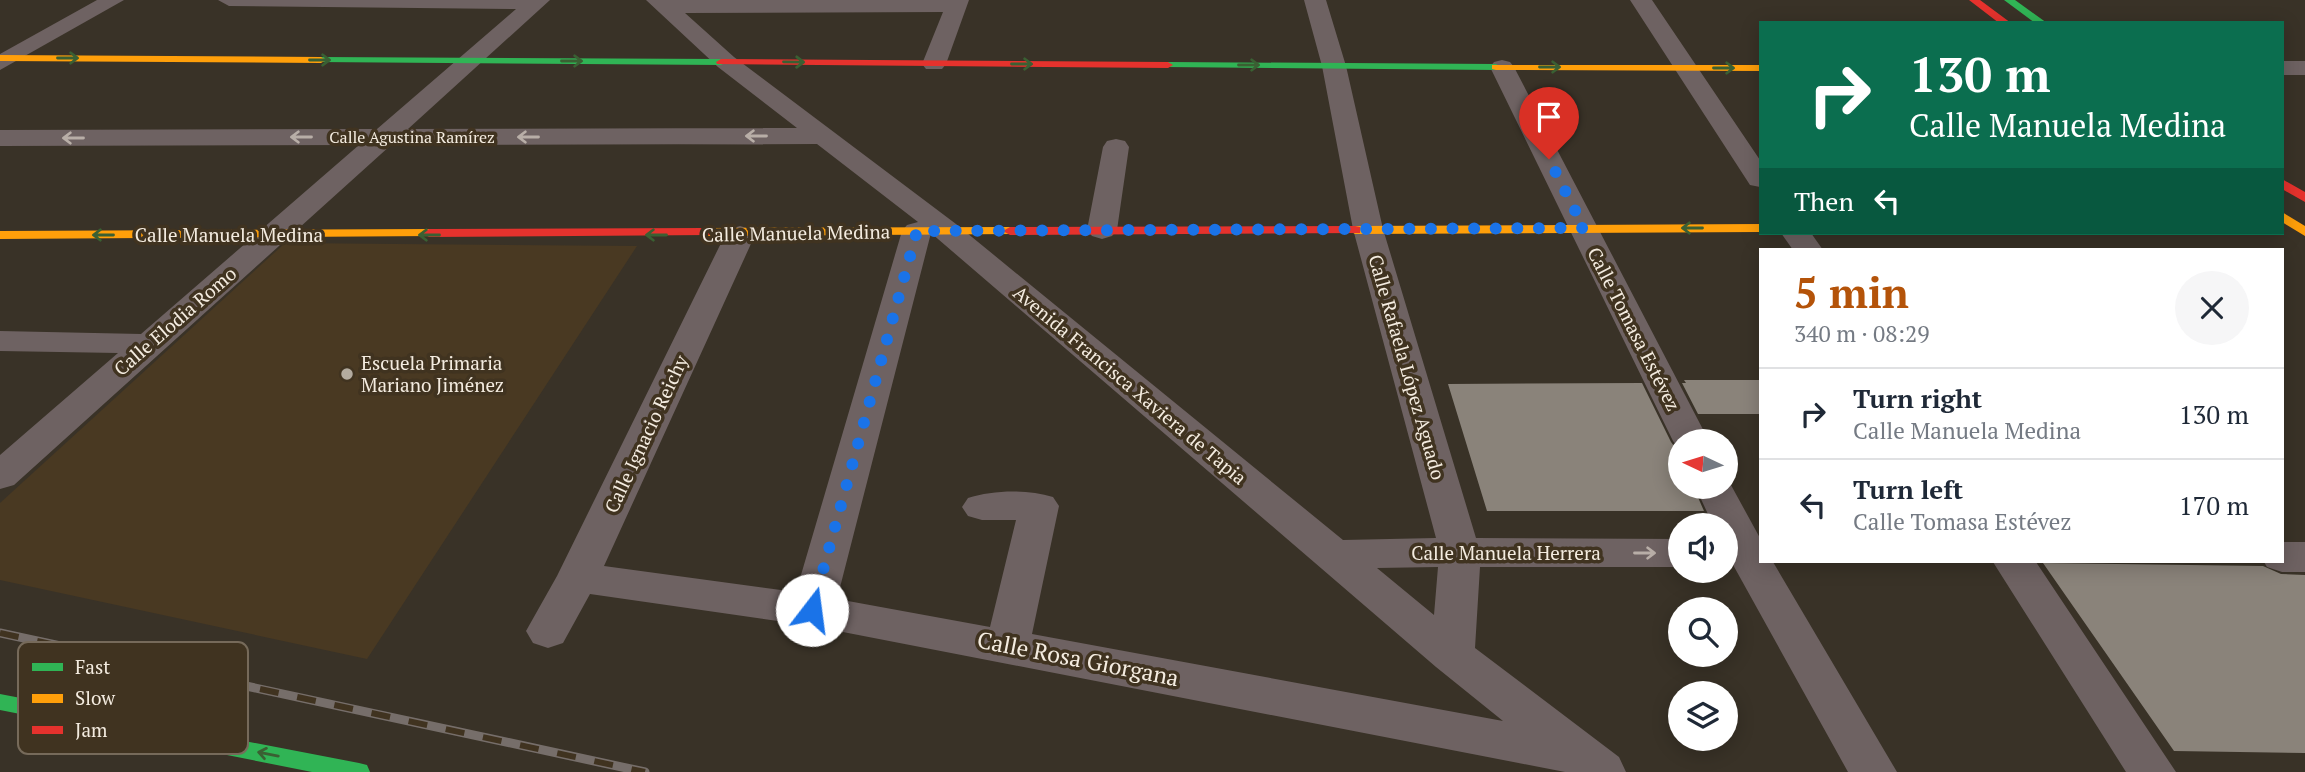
<!DOCTYPE html>
<html lang="en">
<head>
<meta charset="utf-8">
<style>
	body { margin:0; font-family:"PT Serif",serif; background:#f6f6f7; color:#1f2937; height:100vh; display:flex; flex-direction:column; font-size:26px; white-space:nowrap }
	* { box-sizing:border-box; margin:0 }
	p { font-size:23px; color:#747a83 }
	.icon { flex:none; width:38px; height:38px; fill:none; stroke:currentColor; stroke-width:2; stroke-linecap:round; stroke-linejoin:round }
	.map { position:relative; flex:1; overflow:hidden }
	.details { position:absolute; left:1759px; top:248px; width:525px; height:315px; display:flex; flex-direction:column; background:#fff; border-radius:0px; box-shadow:0 4px 18px #0003 }
	.details>* { flex:none }
	.banner { position:absolute; left:1759px; top:21px; width:525px; height:214px; border-radius:0px; box-shadow:0 4px 18px #0003; background:#0b6e4f; color:#fff; overflow:hidden }
	.needle { width:46px; rotate:274deg }
	.controls { position:absolute; left:1668px; top:429px; display:grid; gap:14px }
	.controls a { display:grid; place-items:center; width:70px; height:70px; border-radius:50%; background:#fff; box-shadow:0 4px 18px #0003; font-size:35px }
	.pin { position:absolute; display:grid; place-items:center; width:60px; height:60px; color:#fff; margin:-72px -30px; border-radius:50% 50% 50% 0; rotate:-45deg; box-shadow:0 0 7px #0007 }
	.pin .icon { rotate:45deg }
	.me { position:absolute; width:77px; margin:-38px; rotate:15deg; stroke-linejoin:round; filter:drop-shadow(0 0 5px #0008) }
	.turn { display:flex; align-items:center; gap:24px; height:147px; padding:0 35px; font-size:32px }
	.turn .icon { width:91px; height:91px; stroke-width:2.5 }
	.turn b { display:block; font-size:49px; line-height:60px }
	.then { display:flex; align-items:center; height:66px; padding:0 35px; background:#0003; gap:14px; font-size:26px }
	.round { display:grid; place-items:center; flex:none; width:74px; height:74px; border-radius:37px; background:#f6f6f7 }
	.head { display:flex; align-items:center; justify-content:space-between; height:119px; padding:0 35px }
	h1 { font-size:42px; font-weight:600; line-height:52px; color:#b45309 }
	ul { padding:0; list-style:none }
	li { display:flex; align-items:center; gap:21px; height:91px; padding:0 35px; border-top:2px solid #e0e1e3 }
	li div { flex:1 }
	li b { display:block; font-size:26px }
	li em { font-style:normal }
	.map>svg:first-child { display:block }
</style>
</head>
<body>
<div class="map">
<svg width="2305" height="772" viewBox="0 0 2305 772">
	<rect width="100%" height="100%" fill="#393227"/>
	<path fill="#493922" d="M285,243L637,246L367,659L0,580V503Z"/>
	<path fill="#8a837a" d="M1684,380H1760V414H1698L1682,383H1686Z
		M1642,383L1671,442L1680,454V486H1693L1704,511H1487L1448,384Z
		M2043,563L2263,566L2281,574L2305,575V753L2174,751Z"/>
	<g fill="none" stroke-linecap="round" stroke-linejoin="round">
		<path fill="#6e6262" fill-rule="evenodd" d="M97,0H124L0,70V54Z
			M218,0H550L408,129L797,128L718,67L646,0H969L946,64L942,69H926L922,64L943,12L685,13L734,57L956,224L1343,540L1436,538L1353,229L1322,66L1304,0H1326L1346,66L1383,229L1476,538L1680,539V567H1480L1475,648L1619,757L1626,772H1565L812,626L590,594L563,643L548,648L533,643L526,631L557,576L725,235L730,229L740,226L750,229L755,235L604,566L796,592L902,231L907,225L918,222L817,144L391,145L14,485L0,489V455L118,353L0,351V331L141,334L359,145L0,146V130L377,129L516,9L229,6ZM931,233L1436,667L1503,721L1032,634L1059,506L1053,497C1027,489 993,490 968,498L962,507L968,516L982,520H1016L990,627L837,599ZM1438,567L1434,615L1377,568Z
			M1630,0H1652L1760,160V187L1750,185Z
			M1502,60L1510,62L1514,67L1709,441H1680V450L1673,441L1490,67L1494,62Z
			M2282,61H2305V75H2282Z
			M1116,139L1125,141L1129,147L1117,230L1112,236L1102,239L1092,236L1087,230L1103,147L1107,141Z
			M1781,233H1811L1823,250H1793Z
			M1726,476L1760,538V562H1773L1897,772H1848L1727,554L1726,525H1713L1695,486H1726Z
			M2282,542H2305V572H2282L2267,567L2264,562H2282Z
			M1993,562H2036L2176,772H2126Z"/>
		<path fill="#30b455" fill-rule="evenodd" d="M2004,0H2015L2047,23H2035Z
			M321,57L721,59L726,62L721,65L317,62V58Z
			M1168,62L1496,64L1501,67L1496,70L1164,67V63Z
			M0,694L359,763L367,765L370,772H312L0,710Z"/>
		<path fill="#ff9f0a" fill-rule="evenodd" d="M0,55L321,57L326,60L321,63L0,61Z
			M1492,65H1760V71L1496,70L1492,69Z
			M2282,212L2305,226V236L2282,222Z
			M1760,224V232L1355,234L1348,230L1355,226Z
			M1010,227L1015,228V234L705,236L698,232L705,228Z
			M429,229L436,233L434,236L0,239V231Z"/>
		<path fill="#e5322d" fill-rule="evenodd" d="M1969,0H1980L2011,23H1999Z
			M721,59L1168,62L1173,65L1168,68L717,64L716,62Z
			M2282,179L2305,192V202L2282,189Z
			M1355,226L1360,227V233L1010,235L1003,231L1010,227Z
			M705,228L712,232L710,235L429,237L422,233L429,229Z"/>
		<defs>
			<path id="rail" d="M0,633L645,772"/>
		</defs>
		<use href="#rail" stroke="#766e6a" stroke-width="9"/>
		<use href="#rail" stroke="#403320" stroke-width="6" stroke-dasharray="19" stroke-linecap="butt"/>
	</g>
	<defs><path id="oneway-shaft" d="M-6 0H5M1.5-3L5.5 0L1.5 3" fill="none" stroke-width="1.6" stroke-linecap="round" stroke-linejoin="round" transform="scale(1.75)"/></defs>
	<g stroke="#3a6033">
		<use href="#oneway-shaft" transform="translate(68 58)"/>
		<use href="#oneway-shaft" transform="translate(320 60)"/>
		<use href="#oneway-shaft" transform="translate(572 61)"/>
		<use href="#oneway-shaft" transform="translate(794 62) rotate(1)"/>
		<use href="#oneway-shaft" transform="translate(1022 64)"/>
		<use href="#oneway-shaft" transform="translate(1249 65)"/>
		<use href="#oneway-shaft" transform="translate(1550 67)"/>
		<use href="#oneway-shaft" transform="translate(1724 68)"/>
		<use href="#oneway-shaft" transform="translate(1692 228) rotate(180)"/>
		<use href="#oneway-shaft" transform="translate(103 235) rotate(180)"/>
		<use href="#oneway-shaft" transform="translate(429 235) rotate(180)"/>
		<use href="#oneway-shaft" transform="translate(656 235) rotate(180)"/>
		<use href="#oneway-shaft" transform="translate(268 754) rotate(-169)"/>
	</g>
	<g stroke="#b8aea7">
		<use href="#oneway-shaft" transform="translate(756 136) rotate(180)"/>
		<use href="#oneway-shaft" transform="translate(301 137) rotate(180)"/>
		<use href="#oneway-shaft" transform="translate(528 137) rotate(180)"/>
		<use href="#oneway-shaft" transform="translate(73 138) rotate(180)"/>
		<use href="#oneway-shaft" transform="translate(1645 553)"/>
	</g>
	<g fill="none" stroke-linecap="round" stroke-linejoin="round">
		<path stroke="#1a73e8" stroke-width="12" stroke-dasharray="0 21.6" d="M812,610L917,231L1584,228L1549,159"/>
	</g>
	<circle fill="#b3ab9f" stroke="#403320" stroke-width="2.5" cx="347" cy="374" r="7"/>
	<g text-anchor="middle" stroke-width="7" stroke-linejoin="round" paint-order="stroke">
		<g font-size="16" fill="#f4ece0" stroke="#403320">
			<text x="412" y="143">Calle Agustina Ramírez</text>
		</g>
		<g font-size="19" fill="#f4ece0" stroke="#403320">
			<text transform="translate(796 233) rotate(-1)" y="7">Calle Manuela Medina</text>
			<text x="229" y="242">Calle Manuela Medina</text>
			<text transform="translate(175 321) rotate(-41)" y="7">Calle Elodia Romo</text>
			<text transform="translate(1634 329) rotate(63)" y="7">Calle Tomasa Estévez</text>
			<text transform="translate(1407 367) rotate(74)" y="7">Calle Rafaela López Aguado</text>
			<text transform="translate(1130 385) rotate(40)" y="7">Avenida Francisca Xaviera de Tapia</text>
			<text transform="translate(646 434) rotate(-65)" y="7">Calle Ignacio Reichy</text>
			<text x="1506" y="560">Calle Manuela Herrera</text>
		</g>
		<g font-size="19" fill="#f4ece0" stroke="#403320" text-anchor="start">
			<text x="361" y="370">Escuela Primaria<tspan x="361" dy="22">Mariano Jiménez</tspan></text>
		</g>
		<g font-size="23" fill="#f4ece0" stroke="#403320">
			<text transform="translate(1078 659) rotate(11)" y="8">Calle Rosa Giorgana</text>
		</g>
	</g>
	<rect x="18" y="642" width="230" height="112" rx="10" fill="#403320" stroke="#766a5a" stroke-width="2"/>
	<rect x="32" y="663" width="31" height="8" fill="#30b455"/>
	<rect x="32" y="694" width="31" height="9" fill="#ff9f0a"/>
	<rect x="32" y="726" width="31" height="8" fill="#e5322d"/>
	<g font-size="19" fill="#f4ece0">
		<text x="75" y="674">Fast</text>
		<text x="75" y="705">Slow</text>
		<text x="75" y="737">Jam</text>
	</g>
</svg>
<div class="controls">
<a><svg class="needle" viewBox="-14 -14 28 28"><path d="M0-13l5 13h-10z" fill="#e53935"/><path d="M0 13l5-13h-10z" fill="#747a83"/></svg></a>
<a><svg class="icon" aria-label="sound" viewBox="0 0 24 24"><path d="M4 9h4l5-4v14l-5-4H4zM17 9q2 3 0 6"/></svg></a>
<a><svg class="icon" aria-label="search" viewBox="0 0 24 24"><circle cx="10" cy="10" r="6"/><path d="M15 15l6 6"/></svg></a>
<a><svg class="icon" aria-label="layers" viewBox="0 0 24 24"><path d="M12 4l9 5-9 5-9-5zM3 14l9 5 9-5"/></svg></a>
</div>
<div class="pin" style="left:1549px;top:159px;background:#d93025"><svg class="icon" aria-label="arrive" viewBox="0 0 24 24"><path d="M6 21V4h12l-3 4 3 4H6"/></svg></div>
<svg class="me" style="left:812px;top:610px" viewBox="-20 -20 40 40"><circle r="19" fill="#fff"/><path d="M0-13L10 11 0 6-10 11z" fill="#1a73e8"/></svg>
<div class="banner">
<div class="turn"><svg class="icon" aria-label="right" viewBox="0 0 24 24"><path d="M7 20v-9h11M14 6l5 5-5 5"/></svg><div><b>130 m</b>Calle Manuela Medina</div></div>
<div class="then">Then<svg class="icon" aria-label="left" viewBox="0 0 24 24"><path d="M17 20v-9H6M10 6l-5 5 5 5"/></svg></div>
</div>
<section class="details">
<div class="head"><div><h1>5 min</h1><p>340 m · 08:29</p></div><a class="round"><svg class="icon" aria-label="close" viewBox="0 0 24 24"><path d="M6 6l12 12M18 6L6 18"/></svg></a></div>
<ul>
<li><svg class="icon" aria-label="right" viewBox="0 0 24 24"><path d="M7 20v-9h11M14 6l5 5-5 5"/></svg><div><b>Turn right</b><p>Calle Manuela Medina</p></div><em>130 m</em></li>
<li><svg class="icon" aria-label="left" viewBox="0 0 24 24"><path d="M17 20v-9H6M10 6l-5 5 5 5"/></svg><div><b>Turn left</b><p>Calle Tomasa Estévez</p></div><em>170 m</em></li>
</ul>
</section>
</div>
</body>
</html>
